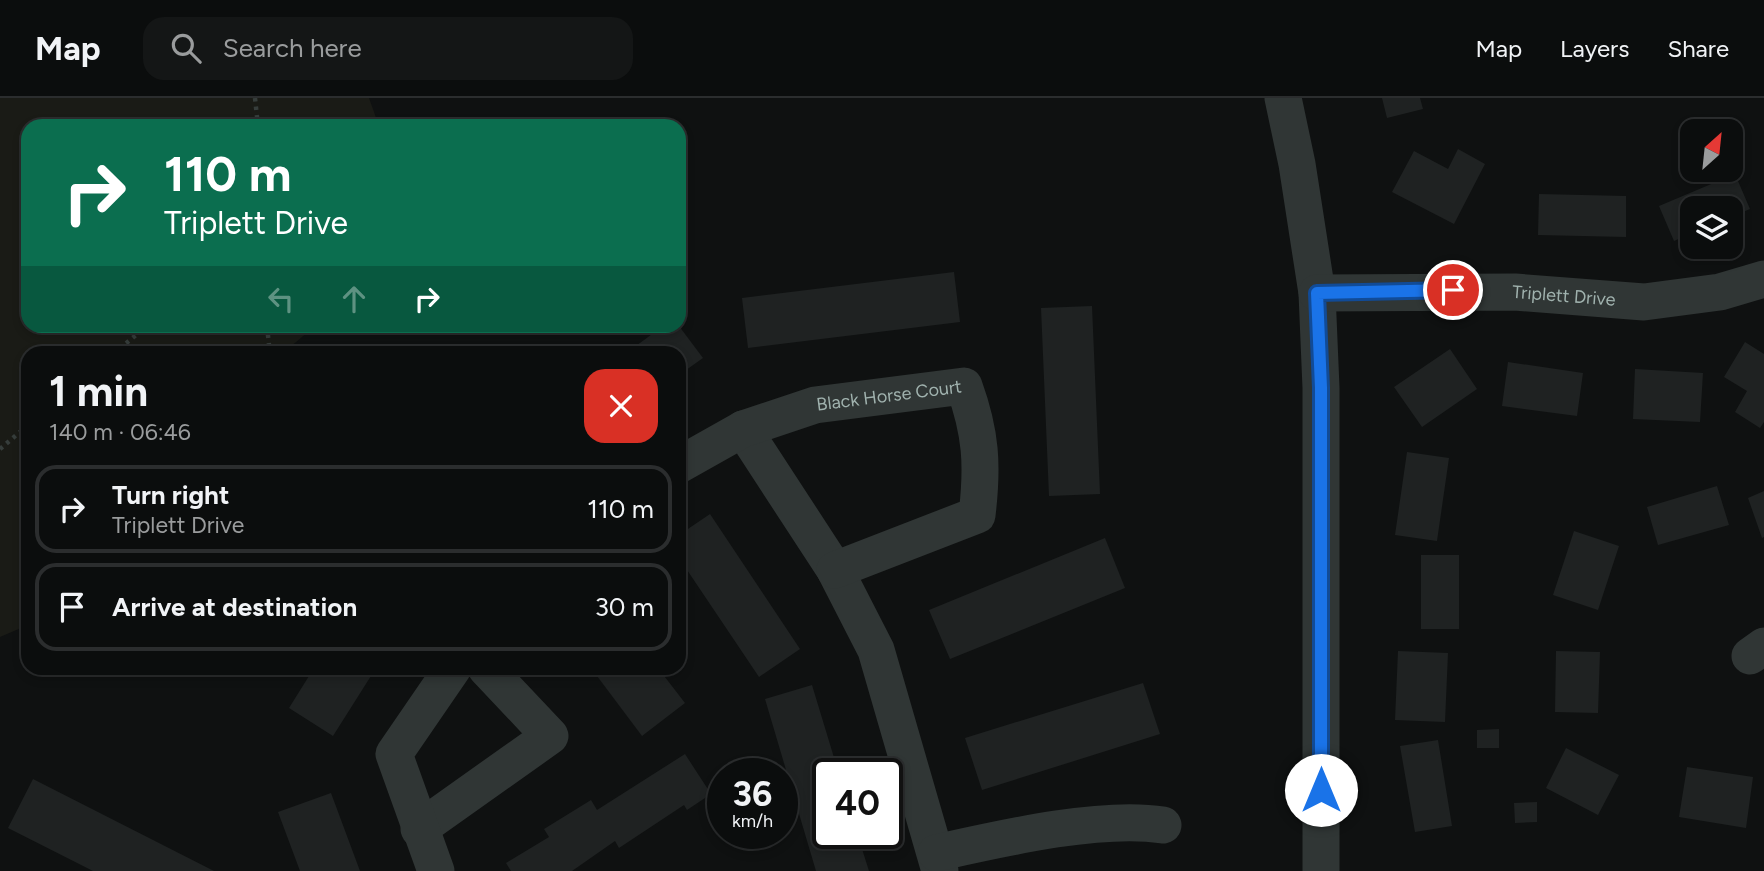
<!DOCTYPE html>
<html lang="en">
<head>
<meta charset="utf-8">
<style>
	body { margin:0; font-family:Figtree,sans-serif; background:#141616; color:#f1f3f6; height:100vh; display:flex; flex-direction:column; font-size:26px; white-space:nowrap }
	* { box-sizing:border-box; margin:0 }
	p { font-size:23px; color:#9a9c9d }
	.icon { flex:none; width:38px; height:38px; fill:none; stroke:currentColor; stroke-width:2; stroke-linecap:round; stroke-linejoin:round }
	.map { position:relative; flex:1; overflow:hidden }
	.panel { position:absolute; left:21px; top:248px; width:665px; height:329px; display:flex; flex-direction:column; background:#0b0d0d; border-radius:21px; box-shadow:0 4px 10px #0003,0 0 0 2px #2b2d2e }
	.panel>* { flex:none }
	.guide { position:absolute; left:21px; top:21px; width:665px; height:214px; border-radius:21px; box-shadow:0 4px 10px #0003,0 0 0 2px #2b2d2e; background:#0b6e4f; color:#fff; overflow:hidden }
	.needle { width:46px; rotate:27deg }
	.fabs { position:absolute; left:1680px; top:21px; display:grid; gap:14px }
	.fabs a { display:grid; place-items:center; width:63px; height:63px; border-radius:14px; background:#0b0d0d; box-shadow:0 4px 10px #0003,0 0 0 2px #2b2d2e; font-size:35px }
	.speed { position:absolute; left:707px; top:660px; display:flex; gap:14px; font-size:35px; font-weight:700; text-align:center }
	.speed>* { display:grid; place-content:center; width:91px; height:91px; border-radius:50%; background:#0b0d0d; box-shadow:0 4px 10px #0003,0 0 0 2px #2b2d2e; line-height:1 }
	.speed small { font-size:18px; font-weight:400 }
	.speed .limit { border:4px solid #111; border-radius:10px; background:#fff; color:#111 }
	.pin { position:absolute; display:grid; place-items:center; width:60px; height:60px; color:#fff; margin:-30px; border:4px solid #fff; border-radius:50%; box-shadow:0 2px 7px #0007 }
	.me { position:absolute; width:77px; margin:-38px; rotate:0deg; stroke-linejoin:round; filter:drop-shadow(0 0 5px #0008) }
	.turn { display:flex; align-items:center; gap:24px; height:147px; padding:0 28px; font-size:32px }
	.turn .icon { width:91px; height:91px; stroke-width:2.5 }
	.turn b { display:block; font-size:49px; line-height:60px }
	.lanes { display:flex; align-items:center; height:66px; padding:0 28px; background:#0003; justify-content:center; gap:35px; direction:ltr }
	.lanes .off { opacity:.35 }
	.round { display:grid; place-items:center; flex:none; width:74px; height:74px; border-radius:21px; background:#141616 }
	.headline { display:flex; align-items:center; justify-content:space-between; height:119px; padding:0 28px }
	h1 { font-size:42px; font-weight:700; line-height:52px }
	ul { padding:0; list-style:none }
	li { display:flex; align-items:center; gap:21px; height:88px; margin:0 14px 10px; padding:0 14px; border:4px solid #2b2d2e; border-radius:21px }
	li div { flex:1 }
	li b { display:block; font-size:26px }
	li em { font-style:normal }
	header { display:flex; align-items:center; gap:42px; box-sizing:border-box; height:98px; padding:0 35px; background:#0b0d0d; border-bottom:2px solid #2b2d2e }
	header strong { font-size:33px }
	nav { display:flex; gap:38px; margin-inline-start:auto; font-size:24px }
	.search { width:490px; height:63px; background:#141616; display:flex; align-items:center; gap:18px; box-sizing:border-box; padding:0 24px; border-radius:21px; color:#9a9c9d; font-size:26px }
	.map>svg:first-child { display:block }
</style>
</head>
<body>
<header>
<strong>Map</strong>
<div class="search"><svg class="icon" aria-label="search" viewBox="0 0 24 24"><circle cx="10" cy="10" r="6"/><path d="M15 15l6 6"/></svg>Search here</div>
<nav><a>Map</a><a>Layers</a><a>Share</a></nav>
</header>
<div class="map">
<svg width="1764" height="773" viewBox="0 0 1764 773">
	<rect width="100%" height="100%" fill="#0f1111"/>
	<path fill="#1a1b16" d="M0,0H369L379,28H28V228H315L283,255L28,256V527L0,539Z"/>
	<path fill="#1f2222" d="M1382,0H1420L1423,11L1387,20Z
		M1458,51L1485,66L1454,126L1392,94L1414,53L1448,71Z
		M1735,76L1750,111L1731,119V110H1692V135L1674,143L1659,108Z
		M1539,96L1626,98V139L1538,137Z
		M954,174L960,224L748,250L742,200Z
		M1092,208L1100,396L1049,398L1041,210Z
		M663,228H679L703,260L679,277V256H625Z
		M1745,244L1764,256V324L1760,330L1735,314L1747,293L1724,279Z
		M1450,251L1477,291L1422,329L1394,289Z
		M1508,264L1583,275L1577,318L1502,308Z
		M1635,271L1703,275L1700,324L1633,321Z
		M1407,354L1449,360L1437,443L1395,437Z
		M1717,388L1729,427L1658,447L1647,409Z
		M1764,393V439L1762,440L1748,400Z
		M710,416L800,551L759,579L679,460V437Z
		M1574,433L1619,448L1598,512L1553,497Z
		M1105,440L1125,490L950,561L929,512Z
		M1421,457H1459V531H1421Z
		M1398,553L1448,555L1445,624L1395,622Z
		M1556,553L1600,554L1598,615L1555,614Z
		M314,570H376L333,638L289,610Z
		M591,570H658L685,605L642,638Z
		M1143,585L1160,636L982,692L965,640Z
		M812,587L839,676H828V735H857L869,773H816L765,601Z
		M1499,631V650H1477V632Z
		M1438,642L1452,728L1415,734L1400,648Z
		M1566,650L1619,677L1598,717L1546,690Z
		M685,656L711,696L687,712L684,707L619,750L615,743L572,773H511L506,765L549,739L544,731L591,702L597,712Z
		M1687,669L1753,679L1746,730L1679,719Z
		M33,681L214,773H93L8,730Z
		M331,695L360,773H300L278,714Z
		M1537,704V724L1515,725L1514,705Z"/>
	<g fill="none" stroke-linecap="round" stroke-linejoin="round">
		<path stroke="#363d3b" stroke-width="4.5" stroke-dasharray="3.5 5" stroke-linecap="butt" d="M255,0L258,28
			M267,228L270,256
			M113,256L147,228
			M0,351L28,327"/>
		<g stroke="#303635" stroke-width="37">
			<path d="M1283,0L1297,66L1317,195L1321,290V773"/>
			<path id="s1" d="M1317,195L1515,194L1644,204L1720,194L1764,181"/>
			<path d="M743,331L835,472L876,552L940,773"/>
			<path id="s2" d="M679,367L743,331L815,307L964,288C981,335 983,367 977,417L835,472"/>
			<path d="M1750,558L1764,548"/>
			<path d="M419,731L550,638L486,570"/>
			<path d="M936,755C999,741 1101,717 1163,727"/>
			<path d="M436,773L394,656L453,570"/>
		</g>
	</g>
	<g fill="none" stroke-linecap="round" stroke-linejoin="round">
		<defs>
			<path id="route" d="M1321,692V290L1317,195L1453,192"/>
		</defs>
		<use href="#route" stroke="#114b97" stroke-width="18"/>
		<use href="#route" stroke="#1a73e8" stroke-width="12"/>
	</g>
	<g text-anchor="middle" stroke-width="7" stroke-linejoin="round" paint-order="stroke">
		<g font-size="18" fill="#a0b2ae" stroke="#0a0b0c">
			<text dy="6" stroke="none"><textPath href="#s1" startOffset="247">Triplett Drive</textPath></text>
			<text dy="6" stroke="none"><textPath href="#s2" startOffset="224">Black Horse Court</textPath></text>
		</g>
	</g>
</svg>
<div class="fabs">
<a><svg class="needle" viewBox="-14 -14 28 28"><path d="M0-13l5 13h-10z" fill="#e53935"/><path d="M0 13l5-13h-10z" fill="#9a9c9d"/></svg></a>
<a><svg class="icon" aria-label="layers" viewBox="0 0 24 24"><path d="M12 4l9 5-9 5-9-5zM3 14l9 5 9-5"/></svg></a>
</div>
<div class="speed"><div>36<small>km/h</small></div><div class="limit">40</div></div>
<div class="pin" style="left:1453px;top:192px;background:#d93025"><svg class="icon" aria-label="arrive" viewBox="0 0 24 24"><path d="M6 21V4h12l-3 4 3 4H6"/></svg></div>
<svg class="me" style="left:1321px;top:692px" viewBox="-20 -20 40 40"><circle r="19" fill="#fff"/><path d="M0-13L10 11 0 6-10 11z" fill="#1a73e8"/></svg>
<div class="guide">
<div class="turn"><svg class="icon" aria-label="right" viewBox="0 0 24 24"><path d="M7 20v-9h11M14 6l5 5-5 5"/></svg><div><b>110 m</b>Triplett Drive</div></div>
<div class="lanes"><svg class="icon off" aria-label="left" viewBox="0 0 24 24"><path d="M17 20v-9H6M10 6l-5 5 5 5"/></svg><svg class="icon off" aria-label="ahead" viewBox="0 0 24 24"><path d="M12 20V5M6 11l6-6 6 6"/></svg><svg class="icon" aria-label="right" viewBox="0 0 24 24"><path d="M7 20v-9h11M14 6l5 5-5 5"/></svg></div>
</div>
<section class="panel">
<div class="headline"><div><h1>1 min</h1><p>140 m · 06:46</p></div><a class="round" style="background:#d93025;color:#fff"><svg class="icon" aria-label="close" viewBox="0 0 24 24"><path d="M6 6l12 12M18 6L6 18"/></svg></a></div>
<ul>
<li><svg class="icon" aria-label="right" viewBox="0 0 24 24"><path d="M7 20v-9h11M14 6l5 5-5 5"/></svg><div><b>Turn right</b><p>Triplett Drive</p></div><em>110 m</em></li>
<li><svg class="icon" aria-label="arrive" viewBox="0 0 24 24"><path d="M6 21V4h12l-3 4 3 4H6"/></svg><div><b>Arrive at destination</b></div><em>30 m</em></li>
</ul>
</section>
</div>
</body>
</html>
